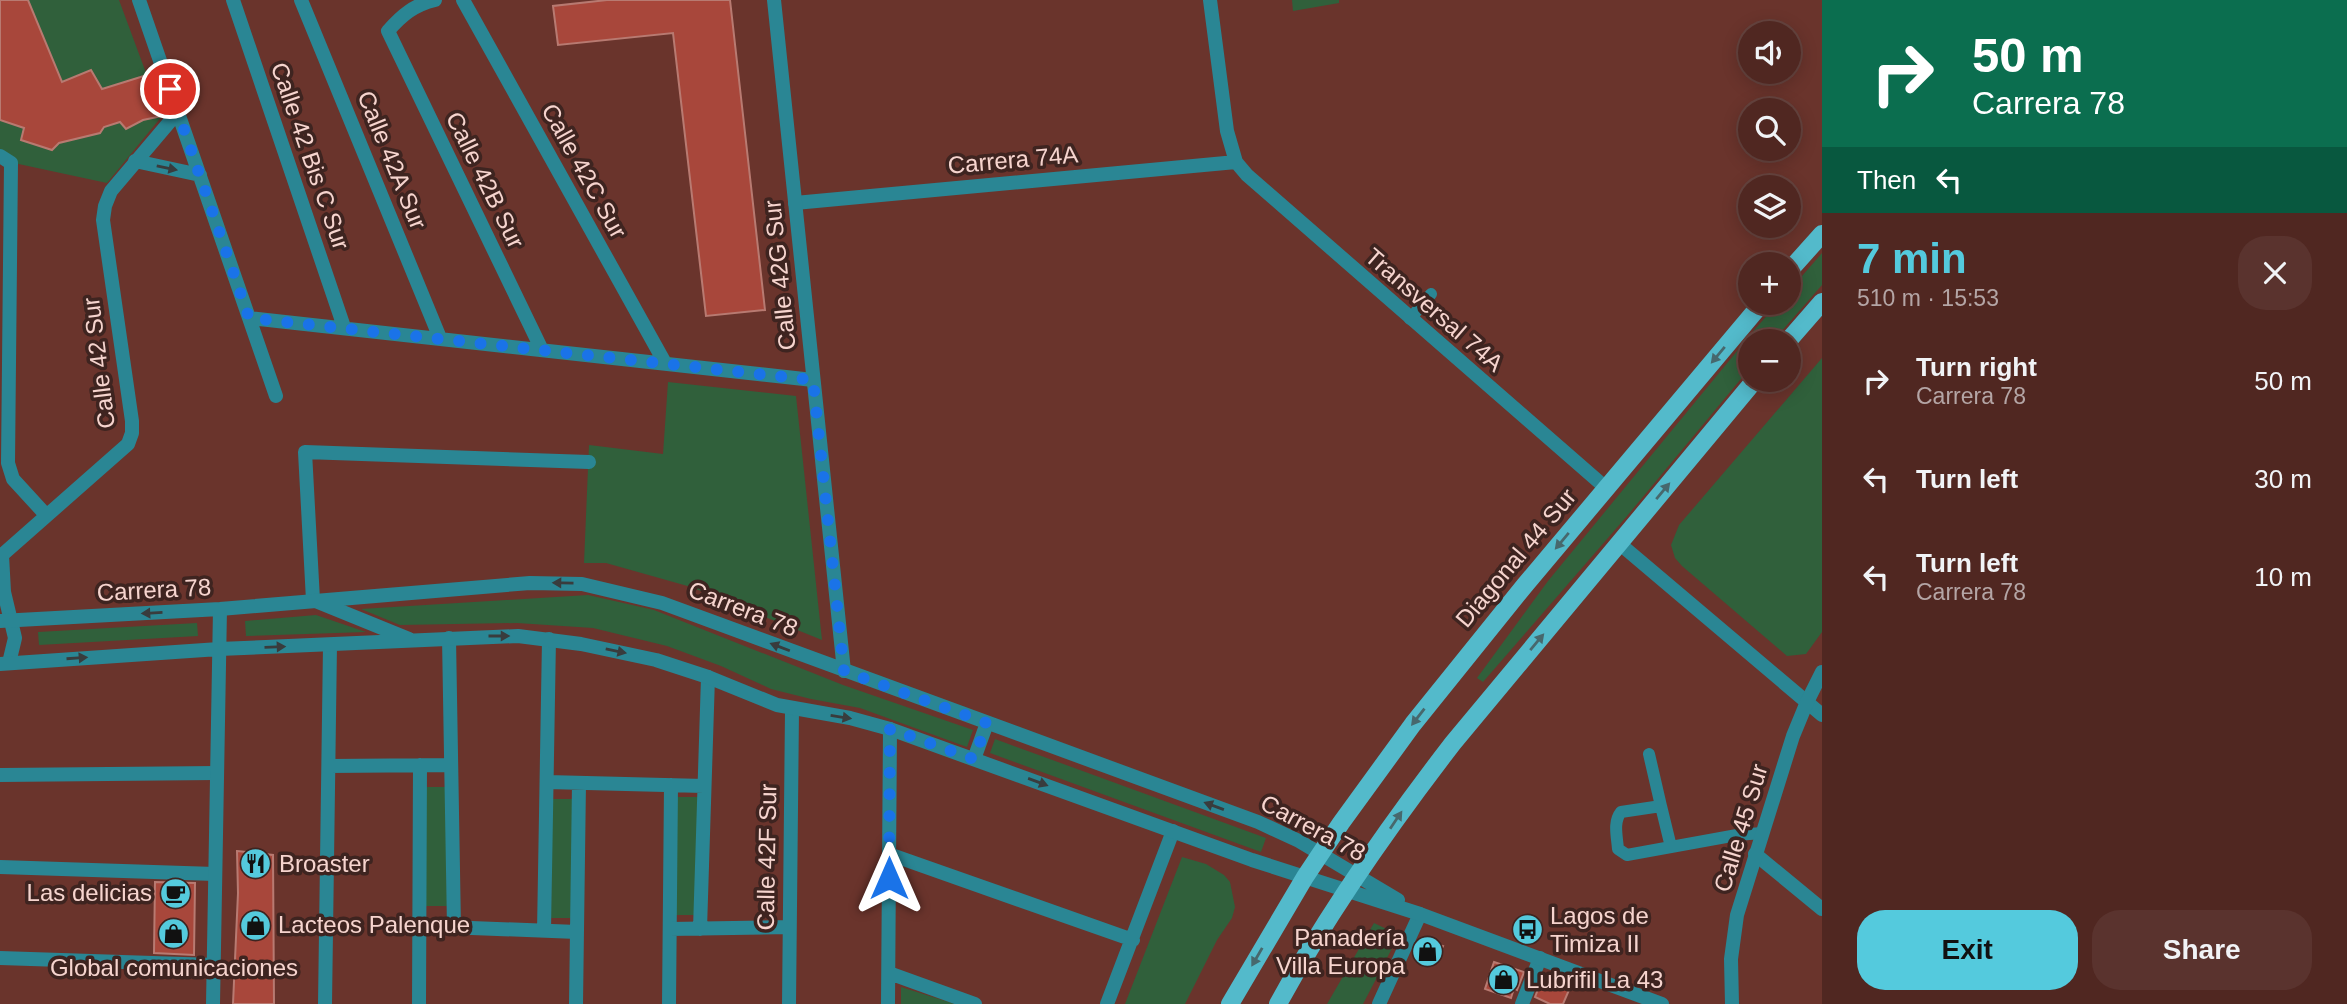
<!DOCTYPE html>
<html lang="en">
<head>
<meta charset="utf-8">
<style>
	body { margin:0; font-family:Arial,sans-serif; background:#5a332e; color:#f1f3f6; height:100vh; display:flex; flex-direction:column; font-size:26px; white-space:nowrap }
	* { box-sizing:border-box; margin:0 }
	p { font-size:23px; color:#b4a5a5 }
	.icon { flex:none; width:38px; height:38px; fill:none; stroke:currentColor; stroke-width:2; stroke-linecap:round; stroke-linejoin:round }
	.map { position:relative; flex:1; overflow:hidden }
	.side { display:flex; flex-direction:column; background:#502721; width:525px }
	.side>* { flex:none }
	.top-card { background:#0b6e4f; color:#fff; overflow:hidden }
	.fabs { position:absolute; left:1738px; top:21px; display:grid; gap:14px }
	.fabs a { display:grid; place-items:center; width:63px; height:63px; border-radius:50%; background:#502721; box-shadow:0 4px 18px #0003,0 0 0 2px #67443f; font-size:35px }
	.pin { position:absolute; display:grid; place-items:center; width:60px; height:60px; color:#fff; margin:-30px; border:4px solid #fff; border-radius:50%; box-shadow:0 2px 7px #0007 }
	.me { position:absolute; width:77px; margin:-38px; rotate:0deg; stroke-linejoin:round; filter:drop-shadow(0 0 5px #0008) }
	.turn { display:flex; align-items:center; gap:24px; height:147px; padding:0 35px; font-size:32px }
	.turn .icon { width:91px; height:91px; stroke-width:2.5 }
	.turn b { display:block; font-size:49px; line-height:60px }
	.then { display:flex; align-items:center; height:66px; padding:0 35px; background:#0003; gap:14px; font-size:26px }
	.round { display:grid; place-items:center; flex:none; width:74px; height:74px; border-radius:28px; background:#5a332e }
	.headline { display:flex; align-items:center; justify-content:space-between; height:119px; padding:0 35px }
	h1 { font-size:42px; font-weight:700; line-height:52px; color:#54cadd }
	.action { display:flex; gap:14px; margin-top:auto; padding:14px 35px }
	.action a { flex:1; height:80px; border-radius:28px; background:#54cadd; color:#111; font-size:28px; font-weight:700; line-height:80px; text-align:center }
	.action a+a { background:#5a332e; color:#f1f3f6 }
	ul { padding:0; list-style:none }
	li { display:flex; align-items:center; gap:21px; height:98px; padding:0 35px }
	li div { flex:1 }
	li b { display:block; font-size:26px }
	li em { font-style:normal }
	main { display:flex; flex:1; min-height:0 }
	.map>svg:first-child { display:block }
</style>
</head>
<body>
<main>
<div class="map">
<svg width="1822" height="1004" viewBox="0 0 1822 1004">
	<rect width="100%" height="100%" fill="#6a342c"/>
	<path fill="#30603b" d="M0,0H119L162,116L107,183L0,160Z
		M1292,0H1339V3L1293,11Z
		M1822,253V285L1773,341H1750V368L1627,516L1483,682L1477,678L1548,581L1756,328L1778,303H1788L1789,291Z
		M1822,358V632L1806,654L1787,656L1682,566L1675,558L1671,545L1679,525Z
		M668,382L796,396L822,640L691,587L606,563H584L589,445L663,454Z
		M588,595L654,610L843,685L973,730L967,747L860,708L811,699L771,689L721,666L667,646L593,628L517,623L400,625L361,609Z
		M316,615L366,632L246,636L245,621Z
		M197,623L198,636L39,645L38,632Z
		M995,739L1266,838L1261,852L990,753Z
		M423,787H446L447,906H425Z
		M676,797H699L697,915H675Z
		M552,799H574L573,918H551Z
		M1182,857L1206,864L1224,875L1230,882L1235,907L1232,918L1217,940L1185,1004H1125Z
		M1374,923L1399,935L1363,1004H1327Z
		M901,987L955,1004H901Z"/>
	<path fill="#a8473b" stroke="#b87a71" stroke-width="2" d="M0,0H28L62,82L91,70L102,89L147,75L162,116L143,120L126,129L120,122L104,127L100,133L59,143L52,150L21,140L24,128L0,120Z
		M607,0H730L765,310L706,316L673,33L558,45L553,6Z
		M237,851L273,855L274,1004H233L238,893Z
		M155,882L195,883L194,955L154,953Z
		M1422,939L1443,946L1434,964L1415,958Z
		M1494,962L1524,972L1517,990L1514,988L1511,998L1485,989Z
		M1542,979L1569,990L1563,1004H1550L1535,997Z"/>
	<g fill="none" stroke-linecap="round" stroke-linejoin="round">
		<path stroke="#2a8694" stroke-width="12" d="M1410,319L1431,294
			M1649,754L1661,806
			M1671,847L1661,806L1621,812C1613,822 1617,836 1618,849L1627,855L1737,835L1762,833"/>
		<path stroke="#2a8694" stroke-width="14" d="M139,0L276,396
			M233,0L344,327
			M301,0L440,338
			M435,0C414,5 402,15 388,31L542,350
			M463,0L665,363
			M1210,0L1227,131L1236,162L1247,175L1606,488
			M0,156L11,163L8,463L13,479L46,515
			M135,161L200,175
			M795,203L1236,162
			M249,318L813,380
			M1620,544L1822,715
			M2,555L128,444L132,433V421L103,220L105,206L111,191L178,112
			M2,555L4,592L15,638L9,663
			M313,600L305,452L589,462
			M449,638L454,928
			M329,766L451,765
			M0,775L217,773
			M547,782L704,786
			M889,854L1133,940
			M1755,854L1822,909
			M0,867L215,874
			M420,926L577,932
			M670,929L789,927
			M700,929L708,677
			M544,931L549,639
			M0,958L214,965
			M889,973L975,1004
			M325,1004L330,645
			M419,1004L420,765
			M576,1004L579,783
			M669,1004L671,785
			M789,1004L792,710
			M888,1004L890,729
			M1107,1004L1173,831
			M1379,1004L1420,914
			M1522,1004L1540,958"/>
		<path stroke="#2a8694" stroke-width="14" d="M774,0L844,671
			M318,602L409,639
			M0,621L220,609L530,583L582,584L662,603L1258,822L1299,841L1398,900
			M0,664L219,649L518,636L581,644L656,660L708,677L777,705L850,718L890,729L1252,860L1420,914L1662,1004
			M974,759L987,723
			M213,1004L220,609
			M1732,1004L1731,959L1737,915L1793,736L1807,702L1822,672"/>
		<path stroke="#53bacb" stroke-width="18" d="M1788,272L1822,234
			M1788,341L1822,302
			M1230,1004L1305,877L1341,823L1413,724L1525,585L1762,303
			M1278,1004C1328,912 1389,826 1453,743L1755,380"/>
	</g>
	<defs><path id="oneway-solid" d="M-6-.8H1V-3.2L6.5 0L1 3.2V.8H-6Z" transform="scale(1.75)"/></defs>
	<g fill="#393c3d">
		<use href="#oneway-solid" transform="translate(167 168) rotate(12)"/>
		<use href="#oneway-solid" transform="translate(563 583) rotate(-179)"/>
		<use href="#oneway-solid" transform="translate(152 613) rotate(177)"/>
		<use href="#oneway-solid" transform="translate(499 636)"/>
		<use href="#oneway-solid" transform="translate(275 647) rotate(-2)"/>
		<use href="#oneway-solid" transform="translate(780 647) rotate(-159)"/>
		<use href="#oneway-solid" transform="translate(616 651) rotate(12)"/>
		<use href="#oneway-solid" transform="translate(77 658) rotate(-4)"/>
		<use href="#oneway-solid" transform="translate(841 717) rotate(9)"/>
		<use href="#oneway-solid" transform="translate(1038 782) rotate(20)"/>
		<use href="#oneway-solid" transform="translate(1214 806) rotate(-160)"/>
	</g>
	<g fill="#47686d">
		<use href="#oneway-solid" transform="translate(1718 355) rotate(130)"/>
		<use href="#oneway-solid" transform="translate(1663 491) rotate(-50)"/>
		<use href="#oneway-solid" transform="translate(1562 541) rotate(130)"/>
		<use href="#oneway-solid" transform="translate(1537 642) rotate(-50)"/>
		<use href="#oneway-solid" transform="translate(1418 717) rotate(128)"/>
		<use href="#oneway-solid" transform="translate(1396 820) rotate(-56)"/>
		<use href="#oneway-solid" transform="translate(1257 957) rotate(120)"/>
	</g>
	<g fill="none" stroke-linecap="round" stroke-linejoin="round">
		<path stroke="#1a73e8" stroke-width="12" stroke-dasharray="0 21.6" d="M170,89L249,318L813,380L844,671L987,723L974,759L890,729L889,878"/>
	</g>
	<defs>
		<symbol id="restaurant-disc" viewBox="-11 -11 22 22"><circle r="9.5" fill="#54cadd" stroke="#3e2420"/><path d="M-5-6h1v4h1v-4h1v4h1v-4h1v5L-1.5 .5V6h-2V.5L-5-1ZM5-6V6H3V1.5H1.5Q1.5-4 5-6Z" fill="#111"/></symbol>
		<symbol id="cafe-disc" viewBox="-11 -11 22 22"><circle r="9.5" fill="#54cadd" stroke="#3e2420"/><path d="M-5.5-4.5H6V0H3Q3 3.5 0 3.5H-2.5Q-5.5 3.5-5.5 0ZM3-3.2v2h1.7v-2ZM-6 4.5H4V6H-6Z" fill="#111"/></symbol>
		<symbol id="shop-disc" viewBox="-11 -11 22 22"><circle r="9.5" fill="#54cadd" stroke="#3e2420"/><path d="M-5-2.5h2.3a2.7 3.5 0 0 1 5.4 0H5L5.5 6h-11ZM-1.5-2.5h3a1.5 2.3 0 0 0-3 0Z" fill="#111"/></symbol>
		<symbol id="bus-disc" viewBox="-11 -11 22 22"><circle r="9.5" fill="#54cadd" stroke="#3e2420"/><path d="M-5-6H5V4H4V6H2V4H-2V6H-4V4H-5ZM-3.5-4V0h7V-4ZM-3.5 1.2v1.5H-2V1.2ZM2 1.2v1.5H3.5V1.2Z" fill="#111"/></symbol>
	</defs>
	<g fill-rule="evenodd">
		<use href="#restaurant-disc" x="238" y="846" width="35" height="35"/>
		<use href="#cafe-disc" x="158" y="876" width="35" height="35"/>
		<use href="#shop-disc" x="238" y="908" width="35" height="35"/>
		<use href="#bus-disc" x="1510" y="912" width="35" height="35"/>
		<use href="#shop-disc" x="156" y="916" width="35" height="35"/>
		<use href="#shop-disc" x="1410" y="934" width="35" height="35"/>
		<use href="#shop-disc" x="1486" y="962" width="35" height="35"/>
	</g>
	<g text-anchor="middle" stroke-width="7" stroke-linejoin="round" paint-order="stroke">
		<g font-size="24" fill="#f6d4ce" stroke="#3e2420">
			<text transform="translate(310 156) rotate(71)" y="8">Calle 42 Bis C Sur</text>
			<text transform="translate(392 160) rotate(68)" y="8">Calle 42A Sur</text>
			<text transform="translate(1013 160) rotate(-5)" y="8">Carrera 74A</text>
			<text transform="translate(584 171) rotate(61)" y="8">Calle 42C Sur</text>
			<text transform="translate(485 180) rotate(64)" y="8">Calle 42B Sur</text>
			<text transform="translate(780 275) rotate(-96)" y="8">Calle 42G Sur</text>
			<text transform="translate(1434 310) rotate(41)" y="8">Transversal 74A</text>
			<text transform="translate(99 363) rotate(-97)" y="8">Calle 42 Sur</text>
			<text transform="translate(1516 558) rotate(-50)" y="8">Diagonal 44 Sur</text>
			<text transform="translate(154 590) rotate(-3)" y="8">Carrera 78</text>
			<text transform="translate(743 609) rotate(21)" y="8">Carrera 78</text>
			<text transform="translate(1313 828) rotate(28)" y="8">Carrera 78</text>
			<text transform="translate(1741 828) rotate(-73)" y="8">Calle 45 Sur</text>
			<text transform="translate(767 857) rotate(-89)" y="8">Calle 42F Sur</text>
		</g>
		<g font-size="24" fill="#f6d4ce" stroke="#3e2420" text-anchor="start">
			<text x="279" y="872">Broaster</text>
			<text x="152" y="901" text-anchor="end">Las delicias</text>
			<text x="1550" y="924">Lagos de<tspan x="1550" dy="28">Timiza II</tspan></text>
			<text x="278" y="933">Lacteos Palenque</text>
			<text x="1405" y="946" text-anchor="end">Panadería<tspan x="1405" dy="28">Villa Europa</tspan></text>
			<text x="174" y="976" text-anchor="middle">Global comunicaciones</text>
			<text x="1526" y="988">Lubrifil La 43</text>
		</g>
	</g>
</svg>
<div class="fabs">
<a><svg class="icon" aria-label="sound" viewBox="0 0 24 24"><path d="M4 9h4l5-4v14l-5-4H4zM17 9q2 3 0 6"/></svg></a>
<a><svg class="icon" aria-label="search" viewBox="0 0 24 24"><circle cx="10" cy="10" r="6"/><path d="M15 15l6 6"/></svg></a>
<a><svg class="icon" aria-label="layers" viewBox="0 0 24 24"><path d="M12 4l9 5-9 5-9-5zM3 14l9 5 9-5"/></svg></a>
<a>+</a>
<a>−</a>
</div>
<div class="pin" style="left:170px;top:89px;background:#d93025"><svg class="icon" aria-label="arrive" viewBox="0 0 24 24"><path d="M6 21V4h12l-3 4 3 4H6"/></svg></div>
<svg class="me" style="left:889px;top:878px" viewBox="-20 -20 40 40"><path d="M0-17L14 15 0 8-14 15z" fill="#1a73e8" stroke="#fff" stroke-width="4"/></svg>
</div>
<section class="side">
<div class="top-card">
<div class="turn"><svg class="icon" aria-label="right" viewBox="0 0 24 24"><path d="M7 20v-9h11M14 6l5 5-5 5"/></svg><div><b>50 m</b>Carrera 78</div></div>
<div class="then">Then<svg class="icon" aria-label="left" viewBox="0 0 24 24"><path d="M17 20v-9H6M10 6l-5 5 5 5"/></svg></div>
</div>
<div class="headline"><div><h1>7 min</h1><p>510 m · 15:53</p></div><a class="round"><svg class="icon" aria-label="close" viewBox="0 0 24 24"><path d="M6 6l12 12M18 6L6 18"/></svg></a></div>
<ul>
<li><svg class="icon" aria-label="right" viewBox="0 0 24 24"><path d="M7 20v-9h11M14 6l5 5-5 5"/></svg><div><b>Turn right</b><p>Carrera 78</p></div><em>50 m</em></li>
<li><svg class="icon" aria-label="left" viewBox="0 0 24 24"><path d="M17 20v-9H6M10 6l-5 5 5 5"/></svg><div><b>Turn left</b></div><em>30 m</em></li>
<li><svg class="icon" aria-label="left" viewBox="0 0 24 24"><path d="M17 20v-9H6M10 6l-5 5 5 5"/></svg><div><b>Turn left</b><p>Carrera 78</p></div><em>10 m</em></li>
</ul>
<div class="action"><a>Exit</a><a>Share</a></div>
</section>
</main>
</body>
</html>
